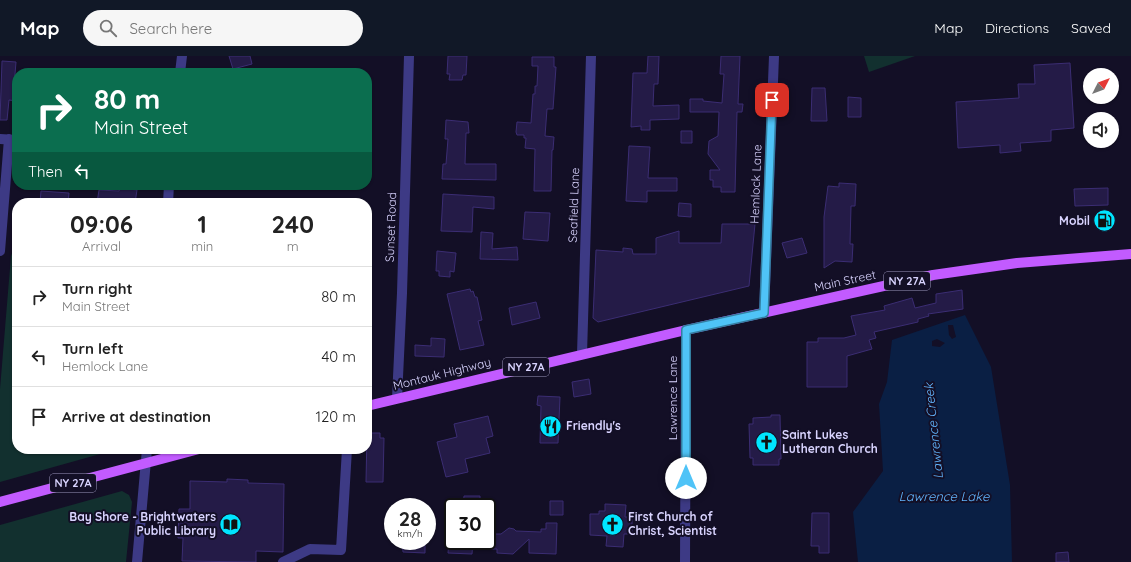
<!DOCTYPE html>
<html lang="en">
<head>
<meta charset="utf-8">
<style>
	body { margin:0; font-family:Quicksand,sans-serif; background:#f6f6f6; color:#222; height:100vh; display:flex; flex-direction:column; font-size:15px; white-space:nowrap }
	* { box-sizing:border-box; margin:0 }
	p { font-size:13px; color:#767676 }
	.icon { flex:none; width:22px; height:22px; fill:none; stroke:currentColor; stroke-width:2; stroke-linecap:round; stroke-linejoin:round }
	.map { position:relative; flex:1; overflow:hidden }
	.side { position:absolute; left:12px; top:142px; width:360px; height:256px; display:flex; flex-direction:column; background:#fff; border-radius:16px; box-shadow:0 1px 3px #0004 }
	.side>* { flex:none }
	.hud { position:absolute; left:12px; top:12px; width:360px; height:122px; border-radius:16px; box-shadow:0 1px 3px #0004; background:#0b6e4f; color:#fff; overflow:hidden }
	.needle { width:26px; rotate:48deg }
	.buttons { position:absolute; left:1083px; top:12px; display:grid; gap:8px }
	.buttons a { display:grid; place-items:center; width:36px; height:36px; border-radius:50%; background:#fff; box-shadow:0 1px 3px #0004; font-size:20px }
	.speed { position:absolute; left:384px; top:442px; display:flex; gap:8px; font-size:20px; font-weight:700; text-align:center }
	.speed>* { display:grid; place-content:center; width:52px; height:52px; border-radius:50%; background:#fff; box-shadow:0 1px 3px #0004; line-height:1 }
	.speed small { font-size:10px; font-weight:400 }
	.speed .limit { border:2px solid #111; border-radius:6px; background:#fff; color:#111 }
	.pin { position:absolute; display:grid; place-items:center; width:34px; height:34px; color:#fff; margin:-17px; border-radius:8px; box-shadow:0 2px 6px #0006 }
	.me { position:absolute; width:44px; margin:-22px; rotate:0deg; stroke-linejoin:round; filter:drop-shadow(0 0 3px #0008) }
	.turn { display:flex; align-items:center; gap:14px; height:84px; padding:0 16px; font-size:18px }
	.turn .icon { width:52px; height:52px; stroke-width:2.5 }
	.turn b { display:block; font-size:28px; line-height:34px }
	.then { display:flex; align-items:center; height:38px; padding:0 16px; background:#0003; gap:8px; font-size:15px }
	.eta { display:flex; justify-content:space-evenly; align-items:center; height:68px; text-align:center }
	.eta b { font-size:24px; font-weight:800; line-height:28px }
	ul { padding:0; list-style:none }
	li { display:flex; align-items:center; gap:12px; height:60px; padding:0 16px; border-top:1px solid #e0e0e0 }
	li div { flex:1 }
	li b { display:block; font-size:15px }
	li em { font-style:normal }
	header { display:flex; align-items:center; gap:24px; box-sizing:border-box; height:56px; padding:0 20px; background:#111827; color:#fff }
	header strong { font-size:19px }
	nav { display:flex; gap:22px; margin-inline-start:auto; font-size:14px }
	.search { width:280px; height:36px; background:#f6f6f6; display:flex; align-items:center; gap:10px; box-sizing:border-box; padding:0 14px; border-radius:22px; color:#767676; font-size:15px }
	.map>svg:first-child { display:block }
</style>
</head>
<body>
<header>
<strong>Map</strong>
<div class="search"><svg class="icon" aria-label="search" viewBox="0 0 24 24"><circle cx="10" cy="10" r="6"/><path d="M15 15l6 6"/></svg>Search here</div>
<nav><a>Map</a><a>Directions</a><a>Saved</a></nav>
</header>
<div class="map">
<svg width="1131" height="506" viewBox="0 0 1131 506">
	<rect width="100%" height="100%" fill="#130f26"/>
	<path fill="#12302f" d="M864,0H915L869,16Z
		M14,192H17V393H118L0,426V333L11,200Z
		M122,435L129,439L132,446L126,506H0V469Z"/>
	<path fill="#0a1f44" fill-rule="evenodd" d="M965,259L991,311L1010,429L1012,506H858L853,456L883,415L879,348L887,326L892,284ZM948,269H953L956,281L952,283L949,279ZM937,283L945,287L940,291L932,290V285Z"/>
	<path fill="#241b47" stroke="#3b2d73" d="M229,0H250L252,8L233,13Z
		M448,0H467L466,19H463L462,24H449L450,18H447Z
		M648,0H659L658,28H654L653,50L679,49V63L650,64V74H641V70L631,71L633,17H647Z
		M721,0H740L738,48H743L742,56H737L735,136H721V131H713V124H710V114H720L708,98L709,85L718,80L719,56H690V43H703V45L722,47L724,18H720Z
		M532,1H554V11H556L553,53H547L545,80L554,81L553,94H552L551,135H534L535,93L525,92L526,82H524V79H517L516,76L517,66L531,67L533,38H535V30H537L538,10H532Z
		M2,5L16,6L14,30L17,31V45L9,44L7,64H0Z
		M1070,7L1074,72L1051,74V85L1020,87L1021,95L1000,97V89L958,92L956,46L1019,42L1018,28H1035L1034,9Z
		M812,32H825L827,65H811Z
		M848,41L861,42V61H848Z
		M446,64L468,66L469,77H466L465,108H496V124L442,123L443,108H446L448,83H445Z
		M681,75H692V87H681Z
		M629,90L650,91L648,122H677V135H647V146L626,145Z
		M839,127L856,128L855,150H851L850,188H853L852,206L835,205L824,212V161L828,130L839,131Z
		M120,132L137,134L135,147H97L99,134L119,135Z
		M1108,132V149L1075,150L1074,133Z
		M41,135L69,137L68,147H40Z
		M443,138L494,141V153L473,151L472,176L441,175Z
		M679,147L691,148V161L678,160Z
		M525,156L550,157L548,185L523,183Z
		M722,168H755L749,230L598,266L593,262L596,194L623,196V192L632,193L633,198H656V182L679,175V187H721Z
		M481,176L493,177L492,193L517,191L518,204L480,203Z
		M802,182L807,197L787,202L782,187Z
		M437,195L456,197L454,216L450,215V221L439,220V215H436Z
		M470,233L471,236L473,235L475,241H477L482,264L478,265L484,289L460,294L447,238Z
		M962,234L963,253L928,258L929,260L918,263V266L874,276L876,282L869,284L872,293L847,300V331H807V286H818V282H844L856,279L851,260L885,254L884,250L912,242L915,252L936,247V238Z
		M536,246L540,262L512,269L509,252Z
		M431,282L445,283L444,301L415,300V289L431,290Z
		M589,323L591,338L574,341L572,326Z
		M538,340L560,341L558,387H540L541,350L537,349Z
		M771,359H780L781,403H779V409H753V402H750L749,368H753V362L771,361Z
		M488,360L493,380L486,382L490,397L465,403L468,416L446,421L437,386L457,381L454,368Z
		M367,377H380V382H384L383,426H366Z
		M227,423L248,424V427L284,428L283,496L256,495V506L182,505L183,482H178L179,453H190V425L227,426Z
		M464,440H480V451H463Z
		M550,445H563V459H550Z
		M605,448L626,449L625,461H632V478H624L623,491L606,490L607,480L590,479V458H599V455H605Z
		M812,457H829V497H819V490H811Z
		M546,467H557L556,498L529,497V483L513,498L497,497V493H488V478H501L509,472L514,473L516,475L541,476V473H546Z
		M402,485H425V497L403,496Z
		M449,485H473L472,498L448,497Z
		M1068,496L1069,506H1056V497Z"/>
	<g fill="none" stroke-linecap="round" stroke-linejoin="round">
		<path stroke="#3d3a85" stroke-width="10" d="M180,17L182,0
			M0,83L17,84
			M168,147L169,129
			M0,195L9,83
			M764,257L774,0
			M582,298L591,0
			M397,342L402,237L409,0
			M137,506L147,393
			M283,506L310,493L341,494L347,393
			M685,506L686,274"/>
		<path stroke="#c25bff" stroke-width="10" d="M367,350L686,274L933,219L1017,207L1131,198
			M0,446L199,393"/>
	</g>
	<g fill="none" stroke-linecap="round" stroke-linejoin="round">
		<defs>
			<path id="route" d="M686,422V274L764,257L772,44"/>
		</defs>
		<use href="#route" stroke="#337fa1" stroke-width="10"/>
		<use href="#route" stroke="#4fc3f7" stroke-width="7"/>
	</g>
	<defs>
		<symbol id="fuel-disc" viewBox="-11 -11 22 22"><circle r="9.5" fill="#00e5ff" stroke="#130f26"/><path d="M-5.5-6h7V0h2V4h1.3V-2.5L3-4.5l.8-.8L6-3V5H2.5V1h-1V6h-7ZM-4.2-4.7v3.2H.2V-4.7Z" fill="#111"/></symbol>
		<symbol id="restaurant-disc" viewBox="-11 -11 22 22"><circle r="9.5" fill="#00e5ff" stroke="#130f26"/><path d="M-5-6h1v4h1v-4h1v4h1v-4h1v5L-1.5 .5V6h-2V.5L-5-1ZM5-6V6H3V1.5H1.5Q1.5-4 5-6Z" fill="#111"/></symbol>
		<symbol id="church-disc" viewBox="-11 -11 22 22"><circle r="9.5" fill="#00e5ff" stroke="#130f26"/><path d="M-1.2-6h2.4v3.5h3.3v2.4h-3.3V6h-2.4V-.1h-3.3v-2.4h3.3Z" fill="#111"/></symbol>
		<symbol id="library-disc" viewBox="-11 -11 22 22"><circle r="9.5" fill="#00e5ff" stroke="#130f26"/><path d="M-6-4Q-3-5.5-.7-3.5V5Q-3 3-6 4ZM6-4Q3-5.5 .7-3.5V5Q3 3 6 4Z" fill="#111"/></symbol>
	</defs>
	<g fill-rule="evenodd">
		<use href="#fuel-disc" x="1092" y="152" width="25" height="25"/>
		<use href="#restaurant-disc" x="538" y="358" width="25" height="25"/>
		<use href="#church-disc" x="754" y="374" width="25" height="25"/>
		<use href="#library-disc" x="218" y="456" width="25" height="25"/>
		<use href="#church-disc" x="600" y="456" width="25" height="25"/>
	</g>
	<g text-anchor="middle" stroke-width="4" stroke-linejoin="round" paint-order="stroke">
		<g fill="#130f26" stroke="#9e99be" stroke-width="1">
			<rect x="884" y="216" width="46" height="18" rx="3"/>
			<rect x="503" y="302" width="46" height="18" rx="3"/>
			<rect x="50" y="418" width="46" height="18" rx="3"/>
		</g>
		<g font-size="11" font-weight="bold" fill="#d9d4ff">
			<text x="907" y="229">NY 27A</text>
			<text x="526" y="315">NY 27A</text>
			<text x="73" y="431">NY 27A</text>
		</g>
		<g font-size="12" fill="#d9d4ff" stroke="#130f26">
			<text transform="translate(756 128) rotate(-88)" y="4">Hemlock Lane</text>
			<text transform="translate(574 149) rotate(-88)" y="4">Seafield Lane</text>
			<text transform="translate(391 171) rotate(-88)" y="4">Sunset Road</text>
			<text transform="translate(845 225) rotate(-12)" y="4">Main Street</text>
			<text transform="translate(442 318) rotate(-14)" y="4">Montauk Highway</text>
			<text transform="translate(673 342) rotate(-90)" y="4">Lawrence Lane</text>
		</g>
		<g font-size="12" font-weight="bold" fill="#d9d4ff" stroke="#130f26" text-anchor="start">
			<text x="1090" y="169" text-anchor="end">Mobil</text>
			<text x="566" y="374">Friendly's</text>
			<text x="782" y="383">Saint Lukes<tspan x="782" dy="14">Lutheran Church</tspan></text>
			<text x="216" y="465" text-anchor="end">Bay Shore - Brightwaters<tspan x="216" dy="14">Public Library</tspan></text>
			<text x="628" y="465">First Church of<tspan x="628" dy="14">Christ, Scientist</tspan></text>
		</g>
		<g font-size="13" font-style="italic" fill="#62b6ff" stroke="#130f26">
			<text transform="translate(933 375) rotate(-96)" y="5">Lawrence Creek</text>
			<text x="944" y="445">Lawrence Lake</text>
		</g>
	</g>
</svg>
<div class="buttons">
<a><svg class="needle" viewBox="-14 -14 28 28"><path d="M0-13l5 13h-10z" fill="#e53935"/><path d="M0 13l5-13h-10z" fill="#767676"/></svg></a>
<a><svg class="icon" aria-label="sound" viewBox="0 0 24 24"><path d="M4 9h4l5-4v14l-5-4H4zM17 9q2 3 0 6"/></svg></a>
</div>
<div class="speed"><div>28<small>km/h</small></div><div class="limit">30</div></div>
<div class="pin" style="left:772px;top:44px;background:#d93025"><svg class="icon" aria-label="arrive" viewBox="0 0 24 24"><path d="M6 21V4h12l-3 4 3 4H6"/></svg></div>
<svg class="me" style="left:686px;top:422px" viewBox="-20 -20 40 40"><circle r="19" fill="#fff"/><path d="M0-13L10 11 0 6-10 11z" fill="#4fc3f7"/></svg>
<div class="hud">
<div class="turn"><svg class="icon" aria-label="right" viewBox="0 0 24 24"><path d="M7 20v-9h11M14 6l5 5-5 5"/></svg><div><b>80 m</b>Main Street</div></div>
<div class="then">Then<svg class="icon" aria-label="left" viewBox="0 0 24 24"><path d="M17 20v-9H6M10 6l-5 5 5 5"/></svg></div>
</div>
<section class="side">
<div class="eta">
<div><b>09:06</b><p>Arrival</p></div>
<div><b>1</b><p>min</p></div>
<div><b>240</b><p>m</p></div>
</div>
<ul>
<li><svg class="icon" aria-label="right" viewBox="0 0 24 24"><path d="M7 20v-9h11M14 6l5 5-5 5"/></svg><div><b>Turn right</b><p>Main Street</p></div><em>80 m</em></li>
<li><svg class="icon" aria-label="left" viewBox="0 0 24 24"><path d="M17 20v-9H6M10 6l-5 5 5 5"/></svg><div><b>Turn left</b><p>Hemlock Lane</p></div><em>40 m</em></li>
<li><svg class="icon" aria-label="arrive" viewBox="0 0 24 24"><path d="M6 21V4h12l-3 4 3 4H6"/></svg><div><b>Arrive at destination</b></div><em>120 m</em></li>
</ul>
</section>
</div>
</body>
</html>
